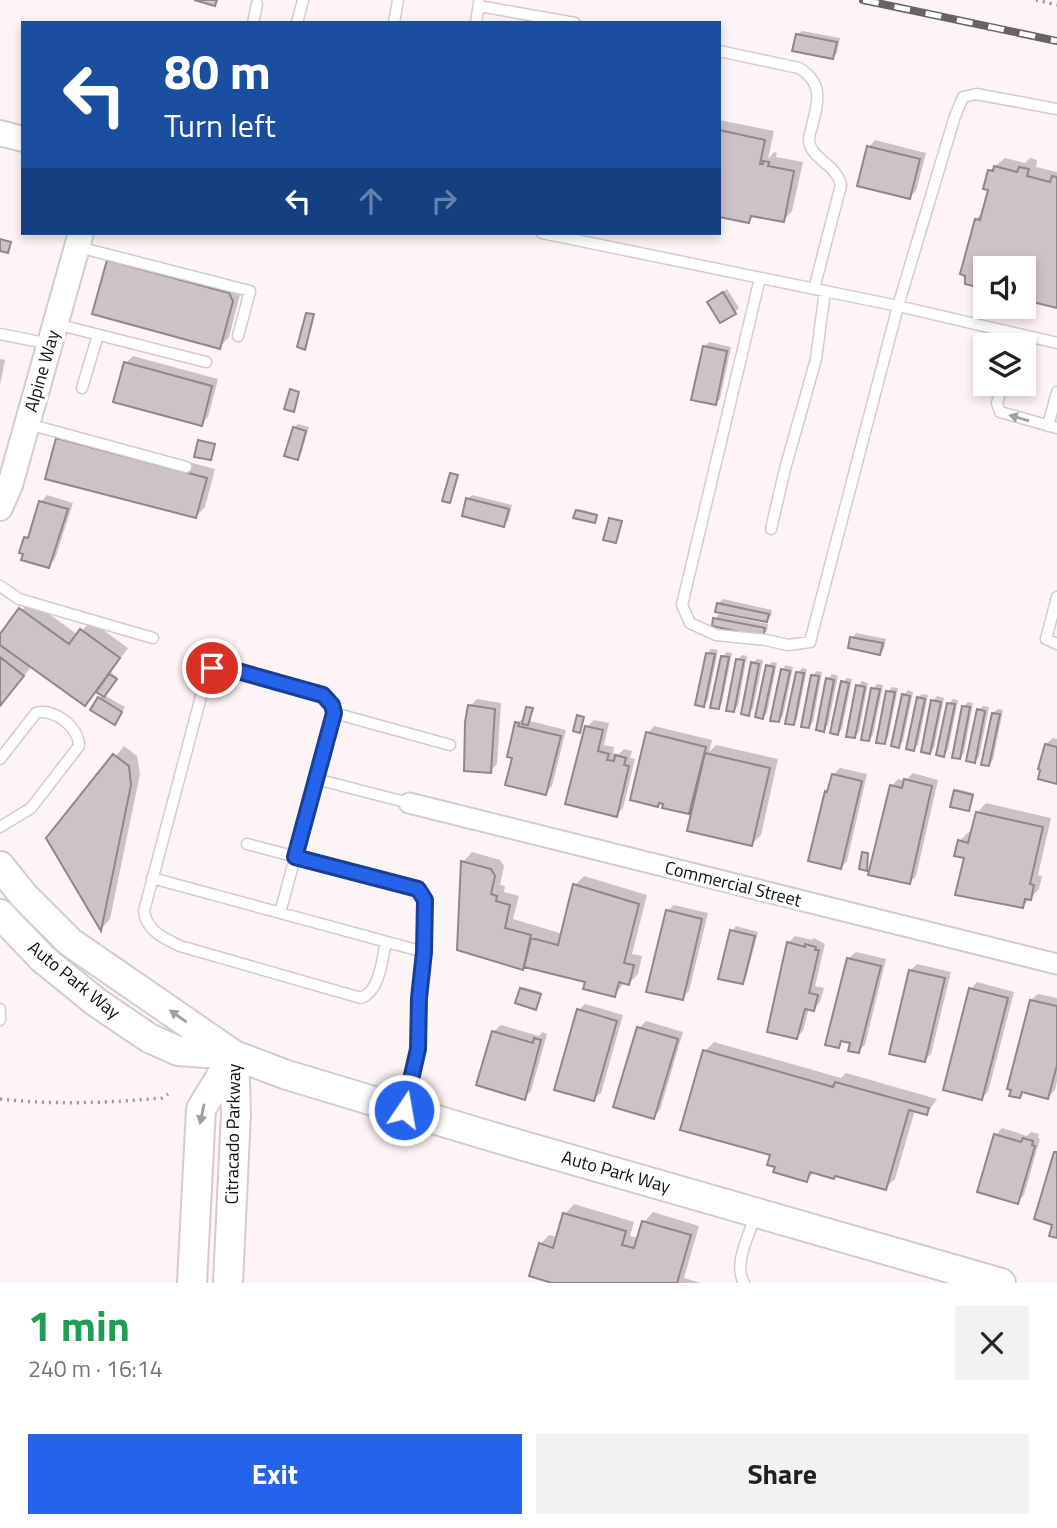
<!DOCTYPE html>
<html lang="en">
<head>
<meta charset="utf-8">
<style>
	body { margin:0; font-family:"Titillium Web",sans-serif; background:#f2f2f2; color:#202124; height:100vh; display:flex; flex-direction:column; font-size:26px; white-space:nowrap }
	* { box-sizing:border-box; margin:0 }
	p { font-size:23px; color:#757577 }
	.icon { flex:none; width:38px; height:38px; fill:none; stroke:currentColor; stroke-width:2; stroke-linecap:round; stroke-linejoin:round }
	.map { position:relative; height:1283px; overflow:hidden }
	.drawer { display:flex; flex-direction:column; background:#fff; flex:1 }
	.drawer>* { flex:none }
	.top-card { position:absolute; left:21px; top:21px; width:700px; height:214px; border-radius:0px; box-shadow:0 4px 10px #0003; background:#1a4fa0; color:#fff; overflow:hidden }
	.buttons { position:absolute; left:973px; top:256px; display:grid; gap:14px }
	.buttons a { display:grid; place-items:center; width:63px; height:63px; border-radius:0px; background:#fff; box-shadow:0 4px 10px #0003; font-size:35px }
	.pin { position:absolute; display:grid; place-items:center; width:60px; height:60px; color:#fff; margin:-30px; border:4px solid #fff; border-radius:50%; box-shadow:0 2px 7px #0007 }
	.me { position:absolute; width:77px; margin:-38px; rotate:12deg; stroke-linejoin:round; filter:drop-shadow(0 0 5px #0008) }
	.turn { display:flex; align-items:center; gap:24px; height:147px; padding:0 28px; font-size:32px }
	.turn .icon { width:91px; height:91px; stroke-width:2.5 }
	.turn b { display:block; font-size:49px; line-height:60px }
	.lanes { display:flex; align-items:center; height:66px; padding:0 28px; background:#0003; justify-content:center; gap:35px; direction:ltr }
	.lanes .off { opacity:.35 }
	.round { display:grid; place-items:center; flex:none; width:74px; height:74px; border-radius:0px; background:#f2f2f2 }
	.headline { display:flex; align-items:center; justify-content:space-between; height:119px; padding:0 28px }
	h1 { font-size:42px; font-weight:700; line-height:52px; color:#1e9e55 }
	.action { display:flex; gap:14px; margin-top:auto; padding:14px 28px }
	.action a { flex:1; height:80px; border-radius:0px; background:#2563eb; color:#fff; font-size:28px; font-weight:700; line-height:80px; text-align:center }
	.action a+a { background:#f2f2f2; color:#202124 }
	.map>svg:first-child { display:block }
</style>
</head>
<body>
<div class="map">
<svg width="1057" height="1283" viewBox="0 0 1057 1283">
	<rect width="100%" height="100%" fill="#fef3f5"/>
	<path fill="#0003" d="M802,31L840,38L837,53L833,57L797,35Z
		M719,120L774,131L768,159L774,152L777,153L776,157L803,162L792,211L783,221L755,215L748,221L719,216Z
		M875,140L926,153L916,191L909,197L869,147Z
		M1005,158L1025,163L1030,158L1037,160L1036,167L1057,172V307L1024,298V268H985V287L967,282L976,219L984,211L990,189L989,171Z
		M118,252L238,284L241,291L229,337L220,347L108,261Z
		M727,289L739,308L735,312L710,302Z
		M709,342L731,347L720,399L716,403L704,347Z
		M133,356L218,379L208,417L201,424L126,363Z
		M0,359L5,360L0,385Z
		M298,424L309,427L301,454L297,458L294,428Z
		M67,430L215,469L205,507L196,516L57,439Z
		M47,495L73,503L55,559L48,566L26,538L32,532L41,502Z
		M472,495L512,505L508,521L503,525L468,499Z
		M579,509L598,514L596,520L595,521L577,510Z
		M723,599L772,610L771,616L766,620L718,604Z
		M30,600L78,635L91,621L128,648L111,672L117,677L104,695L125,707L114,723L99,698L103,695L97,691L85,704L32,666L0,706V637Z
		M719,614L768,624L767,631L763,635L715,619Z
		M856,633L886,639L884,649L880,653L852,638Z
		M711,649L718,650L708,700L704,705L707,654Z
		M727,652L732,653L722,703L718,707L723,656Z
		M742,655L747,656L738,706L734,710L738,660Z
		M757,659L763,660L753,709L748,714L753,663Z
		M772,662L777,663L767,713L763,717L768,666Z
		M786,665L793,667L783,716L779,720L782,670Z
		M802,668L807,669L797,719L793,724L798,673Z
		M817,671L822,672L813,722L809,726L812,676Z
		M832,674L838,676L828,725L823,730L828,679Z
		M847,678L852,679L842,729L838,733L843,682Z
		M862,681L868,683L859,732L854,736L858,686Z
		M877,684L883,685L873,735L869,740L873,689Z
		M892,687L898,688L888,738L884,742L888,692Z
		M908,690L913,692L903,741L899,746L903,695Z
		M922,694L928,695L918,745L913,749L918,698Z
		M937,696L944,698L934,748L930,752L933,701Z
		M477,699L501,703L497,764L490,771L470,706Z
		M953,699L958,700L948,750L944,755L948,704Z
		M968,702L973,703L964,753L959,758L963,707Z
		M529,706L533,707L530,721L566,730L552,786L546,793L514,756L517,723L525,717Z
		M983,706L989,707L979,757L974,761L979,710Z
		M998,709L1003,710L993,760L989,764L993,713Z
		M594,720L609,723L604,745L614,747L613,753L619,754L624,749L632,751L630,758L635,759L623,808L616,815L587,727Z
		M654,726L712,740L709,752L716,745L778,759L761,835L752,844L694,806L689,812L648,733Z
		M1053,738L1057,739V782L1042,768L1046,744Z
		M124,746L137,756L140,774L110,919L102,928L48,839Z
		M840,768L867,774L847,861L841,868L826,792L830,788L833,775Z
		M913,773L938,780L916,876L909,883L892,786L898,779L905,781Z
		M957,789L974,793L969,810L956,791Z
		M986,803L1051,818L1038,875L1042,876L1039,889L1023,906L966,857L959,841L969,832L972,833L977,813Z
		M472,852L500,860L504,866L500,885L505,886L504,892L519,896L513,919L563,934L575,885L584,876L647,895L632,954L642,956L638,974L629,983L625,982L614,995L587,980L525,965L523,968L463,862Z
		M674,905L708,913L689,991L682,998L667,911Z
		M736,926L758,932L746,978L742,982L732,931Z
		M795,936L812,940L814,938L825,944L815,986L824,988L820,1002L814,1009L809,1008L803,1031L796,1038L788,943Z
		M856,952L886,959L865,1045L858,1051L852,1042L844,1040L838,1046L849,958Z
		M917,964L951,972L931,1054L925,1060L910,971Z
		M977,982L1014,992L988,1092L981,1098L971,989Z
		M523,987L541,992L537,1006L522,989Z
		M1038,994L1057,998V1081L1055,1090L1048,1097L1025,1091L1020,1096L1031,1000Z
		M585,1004L623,1015L601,1093L594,1099L579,1010Z
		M646,1021L683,1032L660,1110L653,1117L639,1028Z
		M501,1025L539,1036L542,1032L547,1034L531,1091L524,1098L478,1084L494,1031Z
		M714,1042L841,1078L846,1073L937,1099L927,1113L915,1110L895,1179L885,1188L837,1174L815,1172L806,1180L777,1166L772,1154L705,1051Z
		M1002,1128L1027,1136L1031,1132L1039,1134L1038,1138L1040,1139L1024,1195L1017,1202L996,1135Z
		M574,1204L634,1222L630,1236L639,1238L644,1222L653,1212L699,1226L684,1278L701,1283H559L540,1244L549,1235L558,1237L565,1214Z"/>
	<path fill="#cfc2c4" stroke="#938689" stroke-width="2" d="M194,0H217L215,6Z
		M796,34L837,42L833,59L792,51Z
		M719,130L765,140L760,164H763V161L769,162L768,166L794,171L784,222L751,216L749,223L719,217Z
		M867,146L920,159L910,199L857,186Z
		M994,166L1017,172L1019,167L1029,169L1027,176L1050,182L1052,176L1057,177V308L1024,300V268H985V289L965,284V276L960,274L975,219L980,220L988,190L983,189L988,170L993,171Z
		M0,239L11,242L8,253L0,251Z
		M107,260L229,293L233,301L220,349L92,314Z
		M723,292L736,314L720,323L707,302Z
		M306,313L314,314L305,350L297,347Z
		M703,346L727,351L716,405L691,400Z
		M124,362L212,386L202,426L113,402Z
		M290,389L299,392L294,412L284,409Z
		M293,427L306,431L298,460L284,456Z
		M56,438L207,478L196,518L45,479Z
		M198,440L215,444L211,460L194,457Z
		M450,473L458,475L450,503L442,501Z
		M466,498L509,509L504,527L462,516Z
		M39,501L68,509L49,568L21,560L23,554L19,553L24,537L28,538Z
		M576,510L597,515L595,523L573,518Z
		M609,518L622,521L616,543L603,540Z
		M717,603L769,614L767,622L715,612Z
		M19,608L69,644L80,629L120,658L85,706L0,645V634Z
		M713,618L765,628L763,637L712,626Z
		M850,637L883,643L880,655L848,648Z
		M706,653L715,654L704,707L695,705Z
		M721,656L729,657L719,709L710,708Z
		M0,657L24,676L0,706Z
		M736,659L744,660L734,712L726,711Z
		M751,662L759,664L749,716L741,714Z
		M766,665L774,667L763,719L755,717Z
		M781,669L790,671L779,722L770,721Z
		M796,672L804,673L794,725L785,724Z
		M109,674L117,679L104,697L96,692Z
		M811,675L819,676L809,728L801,727Z
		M826,678L834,680L824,732L816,730Z
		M841,681L849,683L838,735L830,733Z
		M856,685L865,687L855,738L846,737Z
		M871,688L880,689L869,741L861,740Z
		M886,691L895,692L885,744L876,743Z
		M902,694L910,696L899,748L891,746Z
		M98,697L122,712L115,725L90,710Z
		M917,697L925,699L914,751L906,749Z
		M931,700L941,702L930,754L921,752Z
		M947,703L955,704L944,757L936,755Z
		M468,705L495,709L491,773L464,771L465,722Z
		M962,706L970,707L960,759L952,758Z
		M526,707L533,708L528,725L522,724Z
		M977,709L985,711L975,763L966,761Z
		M992,713L1000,714L989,766L981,765Z
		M577,715L584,717L580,733L573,731Z
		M515,722L519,723L518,726L561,736L546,795L505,785L512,758L507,757Z
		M585,726L603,730L598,751L609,754L607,760L614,761L615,755L626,758L624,765L629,766L617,817L565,804Z
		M646,732L706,747L689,814L662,808L663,804L659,803L658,807L630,800Z
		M1045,744L1057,747V784L1038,779L1040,770L1038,769Z
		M705,753L770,768L752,846L687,831Z
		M113,754L129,766L131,785L101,931L46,838Z
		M832,774L862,781L841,869L808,861L825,791L827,792Z
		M904,779L932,786L910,884L868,875L890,785L902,788Z
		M954,790L973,795L969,811L950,807Z
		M976,812L1043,827L1030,884L1034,885L1031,900L1025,899L1023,908L955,895L964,858L954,856L958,840L968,843Z
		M862,852L868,853L867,871L859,869Z
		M461,861L491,869L495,876L491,894L497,896L496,901L510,905L505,928L531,935L523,970L457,950Z
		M573,884L639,904L624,963L634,965L629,985L619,982L615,997L583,989L585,982L524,967L531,938L558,945Z
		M666,910L702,919L683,1000L646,992Z
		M730,930L755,936L743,984L718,979Z
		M787,942L805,947V944L816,947L815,950H819L809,993L818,995L814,1011L805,1009L797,1039L767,1032Z
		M847,958L881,966L859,1053L848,1051L850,1043L841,1041L839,1048L825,1045Z
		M909,970L945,978L925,1062L889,1054Z
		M520,988L541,994L536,1010L515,1003Z
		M969,988L1008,998L982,1100L943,1090Z
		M1030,1000L1057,1006V1065L1048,1099L1022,1092L1020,1098L1009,1096L1011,1090L1007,1089Z
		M577,1009L617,1021L594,1101L554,1090Z
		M637,1027L678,1039L654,1119L613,1107Z
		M492,1031L533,1043L534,1038L541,1040L525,1100L476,1085Z
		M703,1050L833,1087L835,1082L929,1108L927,1115L909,1110L886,1190L835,1176L834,1179L810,1172L807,1182L773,1172L775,1167L767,1165L770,1155L680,1130Z
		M994,1134L1021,1142L1023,1138L1033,1141L1032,1145L1035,1146L1018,1204L977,1192Z
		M1054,1152H1057V1238L1049,1236L1052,1225L1034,1219Z
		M563,1213L626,1231L622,1245L634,1248L642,1221L691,1235L677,1283H552L529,1276L539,1243L553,1248Z"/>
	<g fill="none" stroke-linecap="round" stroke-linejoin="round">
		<defs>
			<path id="service" d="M479,6L575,23
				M253,23L257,4
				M297,23L303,0
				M394,23L398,0
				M476,23L479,3
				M719,51L799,68C824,83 818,102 812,126C811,131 808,137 809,142C813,160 836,164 841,185L814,289
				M542,233L898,306L1057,343
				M78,247L250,291L238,336
				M760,278L682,605L690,623L716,635L766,640L788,645L810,642L898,306L955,116L963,97L976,94L1057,109
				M56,324L206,362
				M0,334L50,344
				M1014,345L1018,334
				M1003,383L997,403L1000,412L1057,428
				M82,388L98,335
				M28,424L186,467
				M1048,426L1057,392
				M771,529L785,469L816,359L825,291
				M0,586L19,599L153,638
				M1057,597L1046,639L1057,644
				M334,713L450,745
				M0,759L36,713C53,707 80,728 79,746L31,808L0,827
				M316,779L409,803
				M247,844L418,889L425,900L418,1049L405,1107
				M152,878L424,952
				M280,913L334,713L332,705L323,695L220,666L213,668L207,674L144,911C146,930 163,938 180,946L361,998C380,991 382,960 386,942
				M0,1009V1020
				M744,1283C733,1264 749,1236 755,1216"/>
			<path id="minor" d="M409,803L1057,964"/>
			<path id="tertiary" d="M0,133L23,139
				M0,508L10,485L81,233"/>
			<path id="secondary" d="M0,866L24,896L70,942L234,1055L287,1075L493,1137L1001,1283
				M0,914L43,959L96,1002L149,1038L178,1051L234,1055
				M192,1283L201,1109L234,1055
				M228,1283L236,1113L234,1055"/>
		</defs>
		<use href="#service" stroke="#d7cacc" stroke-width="13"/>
		<use href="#minor" stroke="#d7cacc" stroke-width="23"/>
		<use href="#tertiary" stroke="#d7cacc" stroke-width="28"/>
		<use href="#secondary" stroke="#d7cacc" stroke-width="32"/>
		<path stroke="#9d9596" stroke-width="3.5" stroke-dasharray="2 5" stroke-linecap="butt" d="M1036,0L1057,5
			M0,1099C55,1105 107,1103 162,1098L168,1094"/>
		<use href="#service" stroke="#fff" stroke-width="10"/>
		<use href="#minor" stroke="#fff" stroke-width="19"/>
		<use href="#tertiary" stroke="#fff" stroke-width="24"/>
		<use href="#secondary" stroke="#fff" stroke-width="28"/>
		<defs>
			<path id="rail" d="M863,0L1057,41"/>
		</defs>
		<use href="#rail" stroke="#696263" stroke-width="8"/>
		<use href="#rail" stroke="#fff" stroke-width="5" stroke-dasharray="16" stroke-linecap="butt"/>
	</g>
	<defs><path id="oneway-solid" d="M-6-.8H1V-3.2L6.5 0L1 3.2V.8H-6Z" transform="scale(1.75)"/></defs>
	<g fill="#a19f9f">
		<use href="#oneway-solid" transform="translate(1019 418) rotate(-164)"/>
		<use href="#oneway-solid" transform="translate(178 1016) rotate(-145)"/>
		<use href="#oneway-solid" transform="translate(202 1114) rotate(102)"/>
	</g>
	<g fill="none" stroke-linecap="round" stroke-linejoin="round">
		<defs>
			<path id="route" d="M212,668L220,666L323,695L332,705L334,713L295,857L418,889L425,900L424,952L419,998L418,1049L404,1110"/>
		</defs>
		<use href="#route" stroke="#184099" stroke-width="18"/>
		<use href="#route" stroke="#2563eb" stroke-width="12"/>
	</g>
	<g text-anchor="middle" stroke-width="7" stroke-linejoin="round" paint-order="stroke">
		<g font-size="18" fill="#130e0f" stroke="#fff">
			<text transform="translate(42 371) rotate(-74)" y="6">Alpine Way</text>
			<text transform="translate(733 884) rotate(14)" y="6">Commercial Street</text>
			<text transform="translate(74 980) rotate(39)" y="6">Auto Park Way</text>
			<text transform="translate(233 1134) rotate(-89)" y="6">Citracado Parkway</text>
			<text transform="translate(616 1172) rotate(16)" y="6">Auto Park Way</text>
		</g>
	</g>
</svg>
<div class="buttons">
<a><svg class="icon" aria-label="sound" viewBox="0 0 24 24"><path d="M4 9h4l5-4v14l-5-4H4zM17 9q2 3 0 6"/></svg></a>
<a><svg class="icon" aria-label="layers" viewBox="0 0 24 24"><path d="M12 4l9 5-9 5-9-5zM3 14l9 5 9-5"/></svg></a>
</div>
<div class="pin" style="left:212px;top:668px;background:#d93025"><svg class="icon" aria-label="arrive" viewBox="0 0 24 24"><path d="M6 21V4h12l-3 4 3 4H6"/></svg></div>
<svg class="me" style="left:404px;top:1110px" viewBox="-20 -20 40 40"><circle r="17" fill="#2563eb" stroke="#fff" stroke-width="3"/><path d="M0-11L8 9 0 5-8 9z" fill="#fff"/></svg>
<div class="top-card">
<div class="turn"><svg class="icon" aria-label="left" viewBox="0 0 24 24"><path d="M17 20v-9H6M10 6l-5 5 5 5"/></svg><div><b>80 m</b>Turn left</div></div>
<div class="lanes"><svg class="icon" aria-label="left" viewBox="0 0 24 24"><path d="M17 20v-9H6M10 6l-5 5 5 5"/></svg><svg class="icon off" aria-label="ahead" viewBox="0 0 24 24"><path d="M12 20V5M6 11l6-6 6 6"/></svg><svg class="icon off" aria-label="right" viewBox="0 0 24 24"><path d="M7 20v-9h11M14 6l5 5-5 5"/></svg></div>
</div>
</div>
<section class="drawer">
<div class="headline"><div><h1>1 min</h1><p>240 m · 16:14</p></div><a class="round"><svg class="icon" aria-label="close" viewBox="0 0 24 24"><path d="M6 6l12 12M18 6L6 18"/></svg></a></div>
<div class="action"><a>Exit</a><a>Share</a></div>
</section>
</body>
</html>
